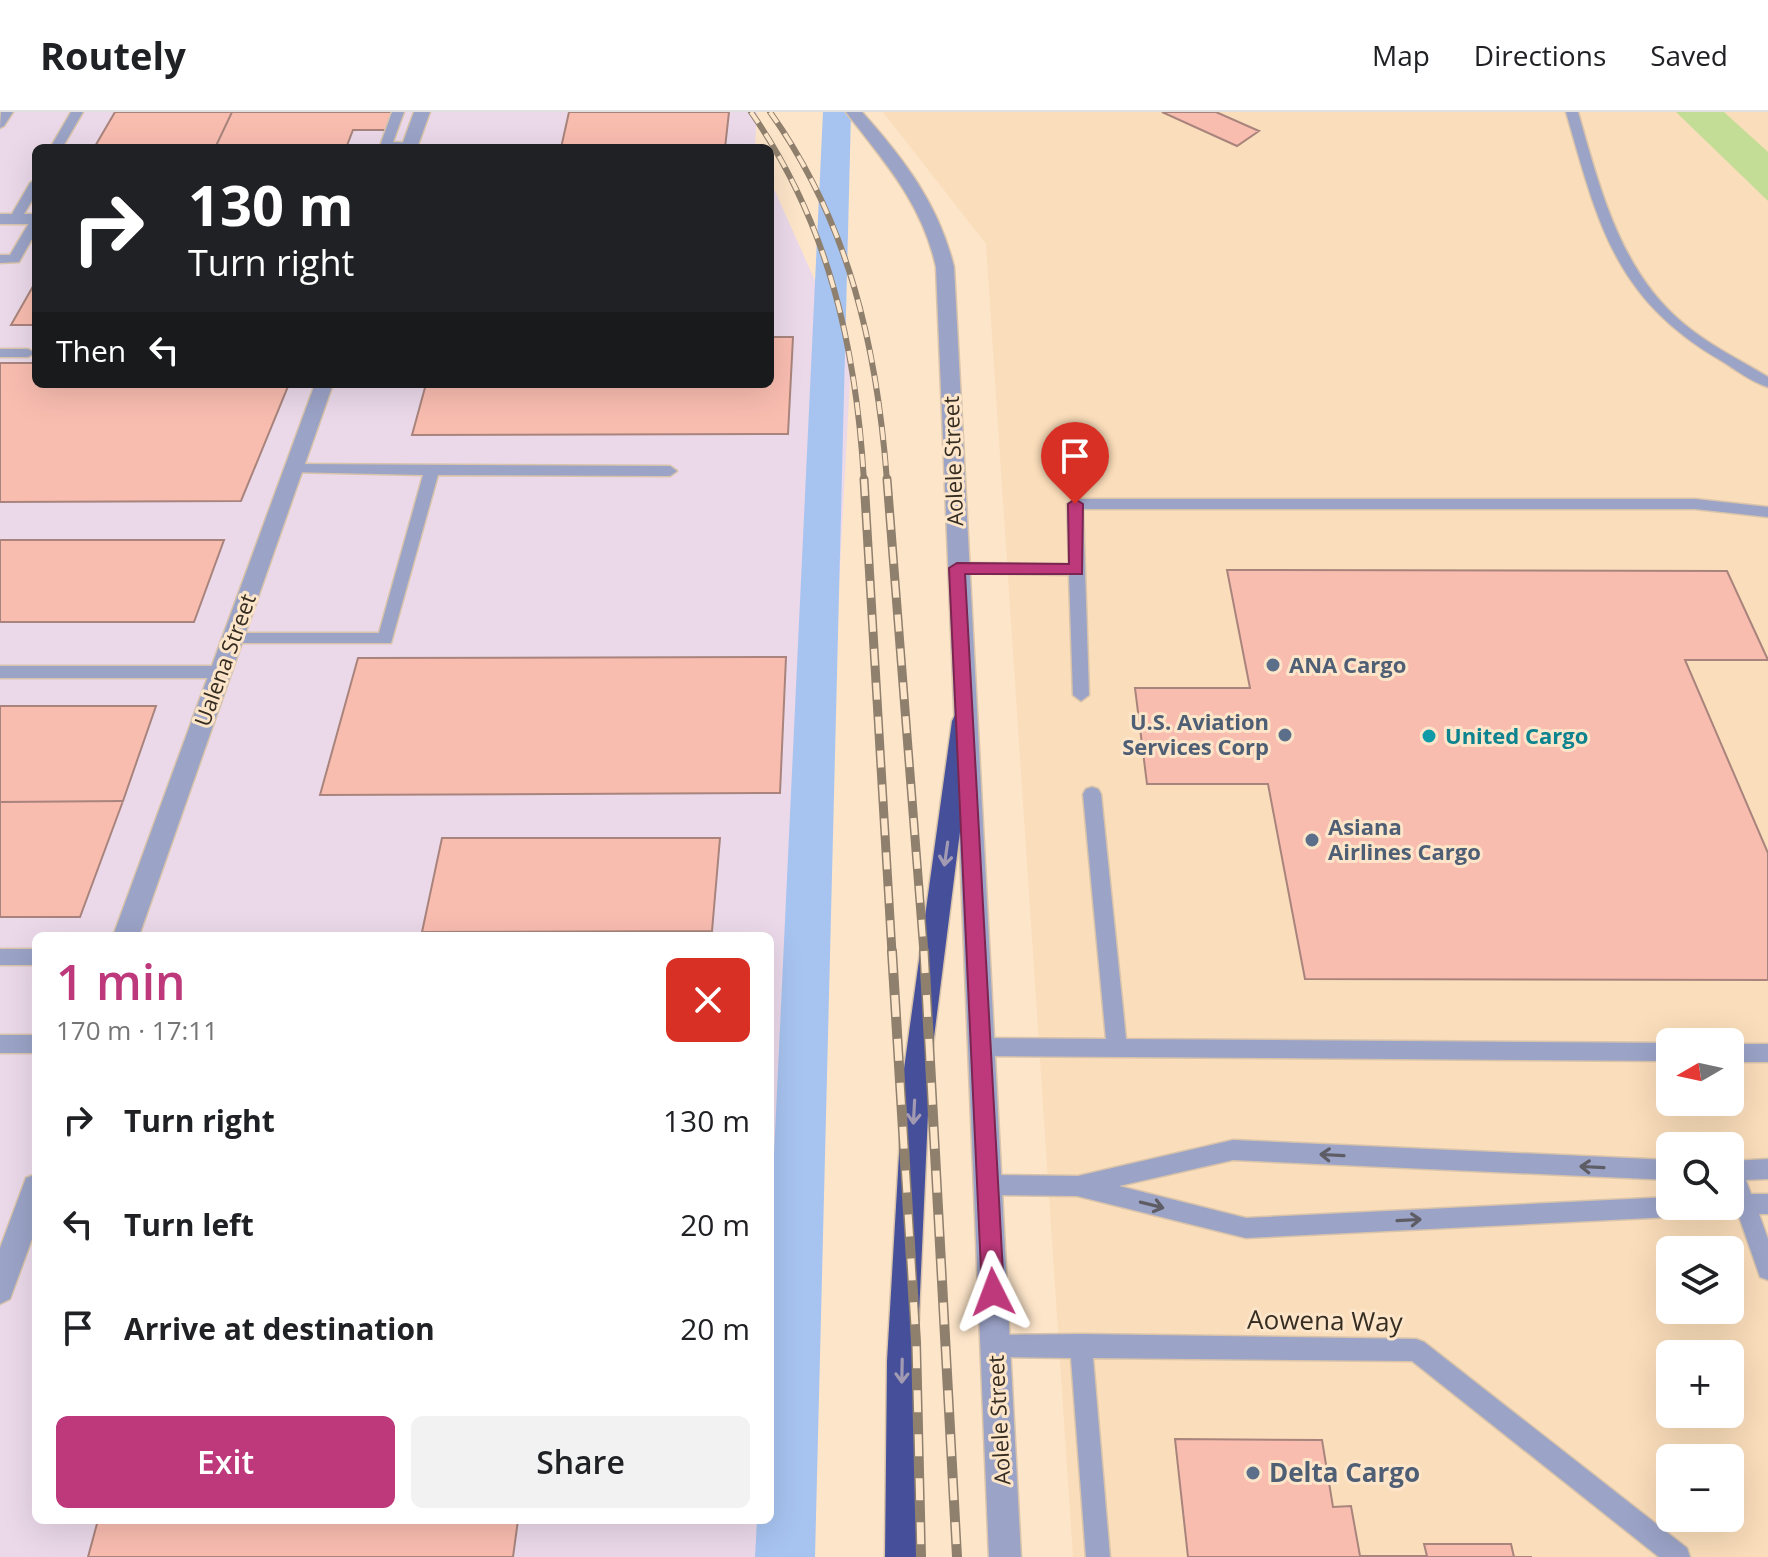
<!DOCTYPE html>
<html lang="en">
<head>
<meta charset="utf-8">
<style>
	body { margin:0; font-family:"Open Sans",sans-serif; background:#f2f2f2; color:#202124; height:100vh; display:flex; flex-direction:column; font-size:30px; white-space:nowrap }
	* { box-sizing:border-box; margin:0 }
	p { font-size:26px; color:#757577 }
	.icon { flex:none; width:44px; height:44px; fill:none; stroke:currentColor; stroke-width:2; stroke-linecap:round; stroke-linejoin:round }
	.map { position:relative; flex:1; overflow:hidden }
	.details { position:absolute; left:32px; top:820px; width:742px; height:592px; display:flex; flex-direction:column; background:#fff; border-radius:12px; box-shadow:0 8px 32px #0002 }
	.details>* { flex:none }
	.guide { position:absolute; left:32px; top:32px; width:742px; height:244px; border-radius:12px; box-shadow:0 8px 32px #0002; background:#202124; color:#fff; overflow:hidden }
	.needle { width:52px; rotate:261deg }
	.controls { position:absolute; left:1656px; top:916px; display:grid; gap:16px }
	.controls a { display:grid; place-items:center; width:88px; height:88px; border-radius:12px; background:#fff; box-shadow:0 8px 32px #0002; font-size:40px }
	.pin { position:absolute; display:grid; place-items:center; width:68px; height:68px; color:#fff; margin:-82px -34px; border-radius:50% 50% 50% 0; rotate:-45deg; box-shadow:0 0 8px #0007 }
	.pin .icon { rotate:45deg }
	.me { position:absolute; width:88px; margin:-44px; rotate:357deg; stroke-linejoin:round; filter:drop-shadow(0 0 6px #0008) }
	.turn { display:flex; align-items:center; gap:28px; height:168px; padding:0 24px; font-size:36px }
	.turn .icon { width:104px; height:104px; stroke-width:2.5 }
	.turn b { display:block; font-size:56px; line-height:68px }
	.then { display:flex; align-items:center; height:76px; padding:0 24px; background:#0003; gap:16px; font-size:30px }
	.round { display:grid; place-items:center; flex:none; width:84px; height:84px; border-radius:12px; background:#f2f2f2 }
	.head { display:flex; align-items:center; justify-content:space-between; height:136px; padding:0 24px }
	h1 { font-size:48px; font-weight:600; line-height:60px; color:#be397b }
	.action { display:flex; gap:16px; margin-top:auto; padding:16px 24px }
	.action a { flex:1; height:92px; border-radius:12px; background:#be397b; color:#fff; font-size:32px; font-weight:600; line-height:92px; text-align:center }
	.action a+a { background:#f2f2f2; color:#202124 }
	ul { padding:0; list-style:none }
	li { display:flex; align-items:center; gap:24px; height:104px; padding:0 24px }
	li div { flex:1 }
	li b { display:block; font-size:30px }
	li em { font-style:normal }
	header { display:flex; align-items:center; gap:48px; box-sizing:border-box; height:112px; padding:0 40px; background:#fff; border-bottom:2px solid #e0e0e0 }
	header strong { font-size:38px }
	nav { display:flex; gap:44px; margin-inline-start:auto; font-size:28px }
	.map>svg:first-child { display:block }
</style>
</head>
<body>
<header>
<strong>Routely</strong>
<nav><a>Map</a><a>Directions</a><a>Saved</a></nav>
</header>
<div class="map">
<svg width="1768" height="1445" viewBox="0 0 1768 1445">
	<rect width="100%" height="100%" fill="#fde5c9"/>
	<path fill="#ebd9ea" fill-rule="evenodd" d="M0,0H757L755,36H36V272H770V68L851,249L787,1445H0ZM36,824H770V1408H36Z"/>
	<path fill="#faddba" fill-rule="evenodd" d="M883,0H1768V1445H1073L986,132ZM1670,930H1730V990H1670ZM1670,1034H1730V1094H1670ZM1670,1138H1730V1198H1670ZM1670,1242H1730V1302H1670ZM1670,1346H1730V1406H1670Z"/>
	<path fill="#c3dd97" d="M1676,0H1724L1768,40V89Z"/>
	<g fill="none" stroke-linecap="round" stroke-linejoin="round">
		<path fill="#a7c3f0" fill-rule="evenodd" d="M823,0H851L815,1445H755L757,1408H770V1128Z"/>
	</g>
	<path fill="#f9bdb0" stroke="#a8847c" stroke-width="2" d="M115,0H232L215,36H94Z
		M232,0H393L386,18H353L346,36H215Z
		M569,0H729L725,36H561Z
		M1162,0H1216L1259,19L1237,34Z
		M36,169V213H11Z
		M770,225H793L788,322L412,323L426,272H770Z
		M0,251H36V272H289L241,389L0,390Z
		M0,428H224L194,510H0Z
		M1227,458L1727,459L1768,548H1685L1768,741V868L1305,867L1268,672H1147L1135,576H1250Z
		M786,545L780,681L320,683L358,546Z
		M0,594H156L123,689L0,690Z
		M123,689L80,805H0V690Z
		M442,726H720L712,819L422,820Z
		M1175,1327L1322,1328L1333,1395L1351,1394L1360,1444H1427L1424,1432H1511L1514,1445H1532H1188Z
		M98,1408H518L513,1445H88Z"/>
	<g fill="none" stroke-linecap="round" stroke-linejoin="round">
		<defs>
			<path id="lane" d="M1,0H13L4,14L0,16Z
				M71,0H83L62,36H50Z
				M392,0H404L393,30L414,31L415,36L380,34Z
				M1566,0H1578C1600,77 1620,159 1684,212C1709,233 1740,248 1768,265V275C1751,270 1735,257 1720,248C1614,186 1598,111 1566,0Z
				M36,67V82L21,107L11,110L9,107L30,71Z
				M36,105V120L19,150L0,151V143H10L32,106Z
				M0,237H28L35,241L28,245H0Z
				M294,352L670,354L677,359L670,364L438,363L391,531H227L225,527L227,523L233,521H379L423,363L289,360L287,357Z
				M1075,387H1695L1768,395V405L1695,397H1083L1089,583L1081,589L1073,583L1069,463L957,461L949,456L957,451L1069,452L1067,392Z
				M0,554H221L229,560L221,566H0Z
				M1092,675L1098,677L1101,682L1126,927L1670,931V949L979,944L972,941L969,935L972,929L979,926L1106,927L1083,682L1086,677Z
				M0,837H36V853H0Z
				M0,923H36V941H0Z
				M1730,932H1768V950H1730Z
				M1233,1028L1670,1048V1068L1233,1048L1119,1074L1246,1106L1670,1085V1094H1702L1699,1101L1691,1104L1246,1126L1077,1084L988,1083L981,1080L977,1073L981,1066L988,1063L1078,1064Z
				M1768,1047V1067L1746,1068L1751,1082H1768V1102H1759L1768,1127V1168L1760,1165L1738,1102L1722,1099L1720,1094H1730V1049Z
				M1081,1222L1416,1227L1424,1230L1687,1436L1690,1445H1659L1412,1249L1093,1246L1110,1445H1086L1071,1246L996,1245L988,1242L985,1234L988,1226L996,1223Z"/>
			<path id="street" d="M414,0H430L417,36H401Z
				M846,0H862C904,47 939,93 954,155L1021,1445H989L936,155C922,91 885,51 846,0Z
				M0,102H36V112H0Z
				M315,272H333L139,824H113Z
				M36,1062V1116L10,1187L0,1192V1136L26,1066Z"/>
			<path id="highway" d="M963,600L971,603L974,609L930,957L917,1249V1445H885L887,1249L904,957L952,609L955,603Z"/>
		</defs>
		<use href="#lane" stroke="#d9c4ab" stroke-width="3"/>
		<use href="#street" stroke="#d9c4ab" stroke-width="3"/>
		<use href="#highway" stroke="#d9c4ab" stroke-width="3"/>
		<use href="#lane" fill="#9ba3c7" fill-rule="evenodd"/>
		<use href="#street" fill="#9ba3c7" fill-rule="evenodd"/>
		<use href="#highway" fill="#46509a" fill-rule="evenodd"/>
		<defs>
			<path id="rail-far2" d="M751,0C829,112 856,235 864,369
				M770,0C849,111 877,235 887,369"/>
			<path id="rail-far1" d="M864,367L892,841
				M887,367L924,841"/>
			<path id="rail" d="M892,839L916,1230L921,1445
				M924,839L957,1445"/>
		</defs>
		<use href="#rail-far2" stroke="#8f7f6d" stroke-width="6"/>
		<use href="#rail-far1" stroke="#8f7f6d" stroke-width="9"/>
		<use href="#rail" stroke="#8f7f6d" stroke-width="10"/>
		<use href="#rail-far2" stroke="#fde5c9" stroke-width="4" stroke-dasharray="13" stroke-linecap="butt"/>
		<use href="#rail-far1" stroke="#fde5c9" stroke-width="6" stroke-dasharray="17" stroke-linecap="butt"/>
		<use href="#rail" stroke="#fde5c9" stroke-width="7" stroke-dasharray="22" stroke-linecap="butt"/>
	</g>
	<defs><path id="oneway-shaft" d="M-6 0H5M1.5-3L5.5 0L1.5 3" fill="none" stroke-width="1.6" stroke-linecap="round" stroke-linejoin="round" transform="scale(2)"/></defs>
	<g stroke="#a29ab2">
		<use href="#oneway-shaft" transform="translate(946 742) rotate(98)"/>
		<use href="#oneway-shaft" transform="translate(914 1000) rotate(93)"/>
		<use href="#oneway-shaft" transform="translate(902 1259) rotate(91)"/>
	</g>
	<g stroke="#5e5c64">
		<use href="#oneway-shaft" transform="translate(1332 1043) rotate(-177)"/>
		<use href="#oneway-shaft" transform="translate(1592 1055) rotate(-177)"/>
		<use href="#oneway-shaft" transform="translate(1152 1093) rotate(14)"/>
		<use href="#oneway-shaft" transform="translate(1409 1108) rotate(-3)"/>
	</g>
	<path fill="#be397b" stroke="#7c2550" stroke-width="2" d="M1075,387L1083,392L1082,462H965L1004,1180L1001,1188L993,1191L985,1188L982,1180L949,456L957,451L1069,452L1068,392Z"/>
	<g fill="#5c6f8a" stroke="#fde5c9" stroke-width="3">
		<circle cx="1273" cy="553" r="8"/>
		<circle cx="1285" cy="623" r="8"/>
		<circle cx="1312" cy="728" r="8"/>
		<circle cx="1253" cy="1361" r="8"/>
	</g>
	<circle fill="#0f9aa8" stroke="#fde5c9" stroke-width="3" cx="1429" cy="624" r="8"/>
	<g text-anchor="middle" stroke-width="6" stroke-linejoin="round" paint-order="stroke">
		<g font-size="22" fill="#362d22" stroke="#fde5c9">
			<text transform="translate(953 349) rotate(-92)" y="8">Aolele Street</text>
			<text transform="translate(225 548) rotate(-70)" y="8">Ualena Street</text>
			<text transform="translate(999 1308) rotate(-93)" y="8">Aolele Street</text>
		</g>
		<g font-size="22" font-weight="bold" fill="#4e5e75" stroke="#fde5c9" text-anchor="start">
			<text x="1289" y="561">ANA Cargo</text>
			<text x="1269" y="618" text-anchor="end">U.S. Aviation<tspan x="1269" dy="25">Services Corp</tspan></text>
			<text x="1328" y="723">Asiana<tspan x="1328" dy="25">Airlines Cargo</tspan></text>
		</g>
		<g font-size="22" font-weight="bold" fill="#0d838f" stroke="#fde5c9" text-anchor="start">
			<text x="1445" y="632">United Cargo</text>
		</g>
		<g font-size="26" fill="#362d22" stroke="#fde5c9">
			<text transform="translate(1325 1209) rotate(1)" y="9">Aowena Way</text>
		</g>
		<g font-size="26" font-weight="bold" fill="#4e5e75" stroke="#fde5c9" text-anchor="start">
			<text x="1269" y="1370">Delta Cargo</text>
		</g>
	</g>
</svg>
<div class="controls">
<a><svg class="needle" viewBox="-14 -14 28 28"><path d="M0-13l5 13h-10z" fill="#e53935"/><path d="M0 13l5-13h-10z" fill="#757577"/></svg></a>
<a><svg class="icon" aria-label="search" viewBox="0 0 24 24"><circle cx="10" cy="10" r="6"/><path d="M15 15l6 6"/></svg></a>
<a><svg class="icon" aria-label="layers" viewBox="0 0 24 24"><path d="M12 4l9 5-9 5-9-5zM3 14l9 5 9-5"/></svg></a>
<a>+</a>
<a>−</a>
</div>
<div class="pin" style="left:1075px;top:392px;background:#d93025"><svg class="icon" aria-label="arrive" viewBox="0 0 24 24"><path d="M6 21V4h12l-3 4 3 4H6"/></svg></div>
<svg class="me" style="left:993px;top:1180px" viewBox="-20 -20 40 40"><path d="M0-17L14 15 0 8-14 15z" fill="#be397b" stroke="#fff" stroke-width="4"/></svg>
<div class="guide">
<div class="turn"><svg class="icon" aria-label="right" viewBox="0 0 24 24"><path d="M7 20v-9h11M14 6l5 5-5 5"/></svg><div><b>130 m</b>Turn right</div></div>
<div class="then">Then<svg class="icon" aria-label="left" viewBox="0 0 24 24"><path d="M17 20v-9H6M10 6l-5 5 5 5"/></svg></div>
</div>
<section class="details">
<div class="head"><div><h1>1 min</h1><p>170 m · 17:11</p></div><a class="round" style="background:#d93025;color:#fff"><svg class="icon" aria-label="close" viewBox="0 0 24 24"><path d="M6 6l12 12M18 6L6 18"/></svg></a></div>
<ul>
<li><svg class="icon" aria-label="right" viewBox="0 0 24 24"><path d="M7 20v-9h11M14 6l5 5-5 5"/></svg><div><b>Turn right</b></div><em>130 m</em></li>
<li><svg class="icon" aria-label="left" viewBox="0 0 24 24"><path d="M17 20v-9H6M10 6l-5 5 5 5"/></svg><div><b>Turn left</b></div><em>20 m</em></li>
<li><svg class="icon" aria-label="arrive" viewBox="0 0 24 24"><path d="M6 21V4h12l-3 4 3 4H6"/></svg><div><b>Arrive at destination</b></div><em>20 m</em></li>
</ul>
<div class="action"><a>Exit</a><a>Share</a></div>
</section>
</div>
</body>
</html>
